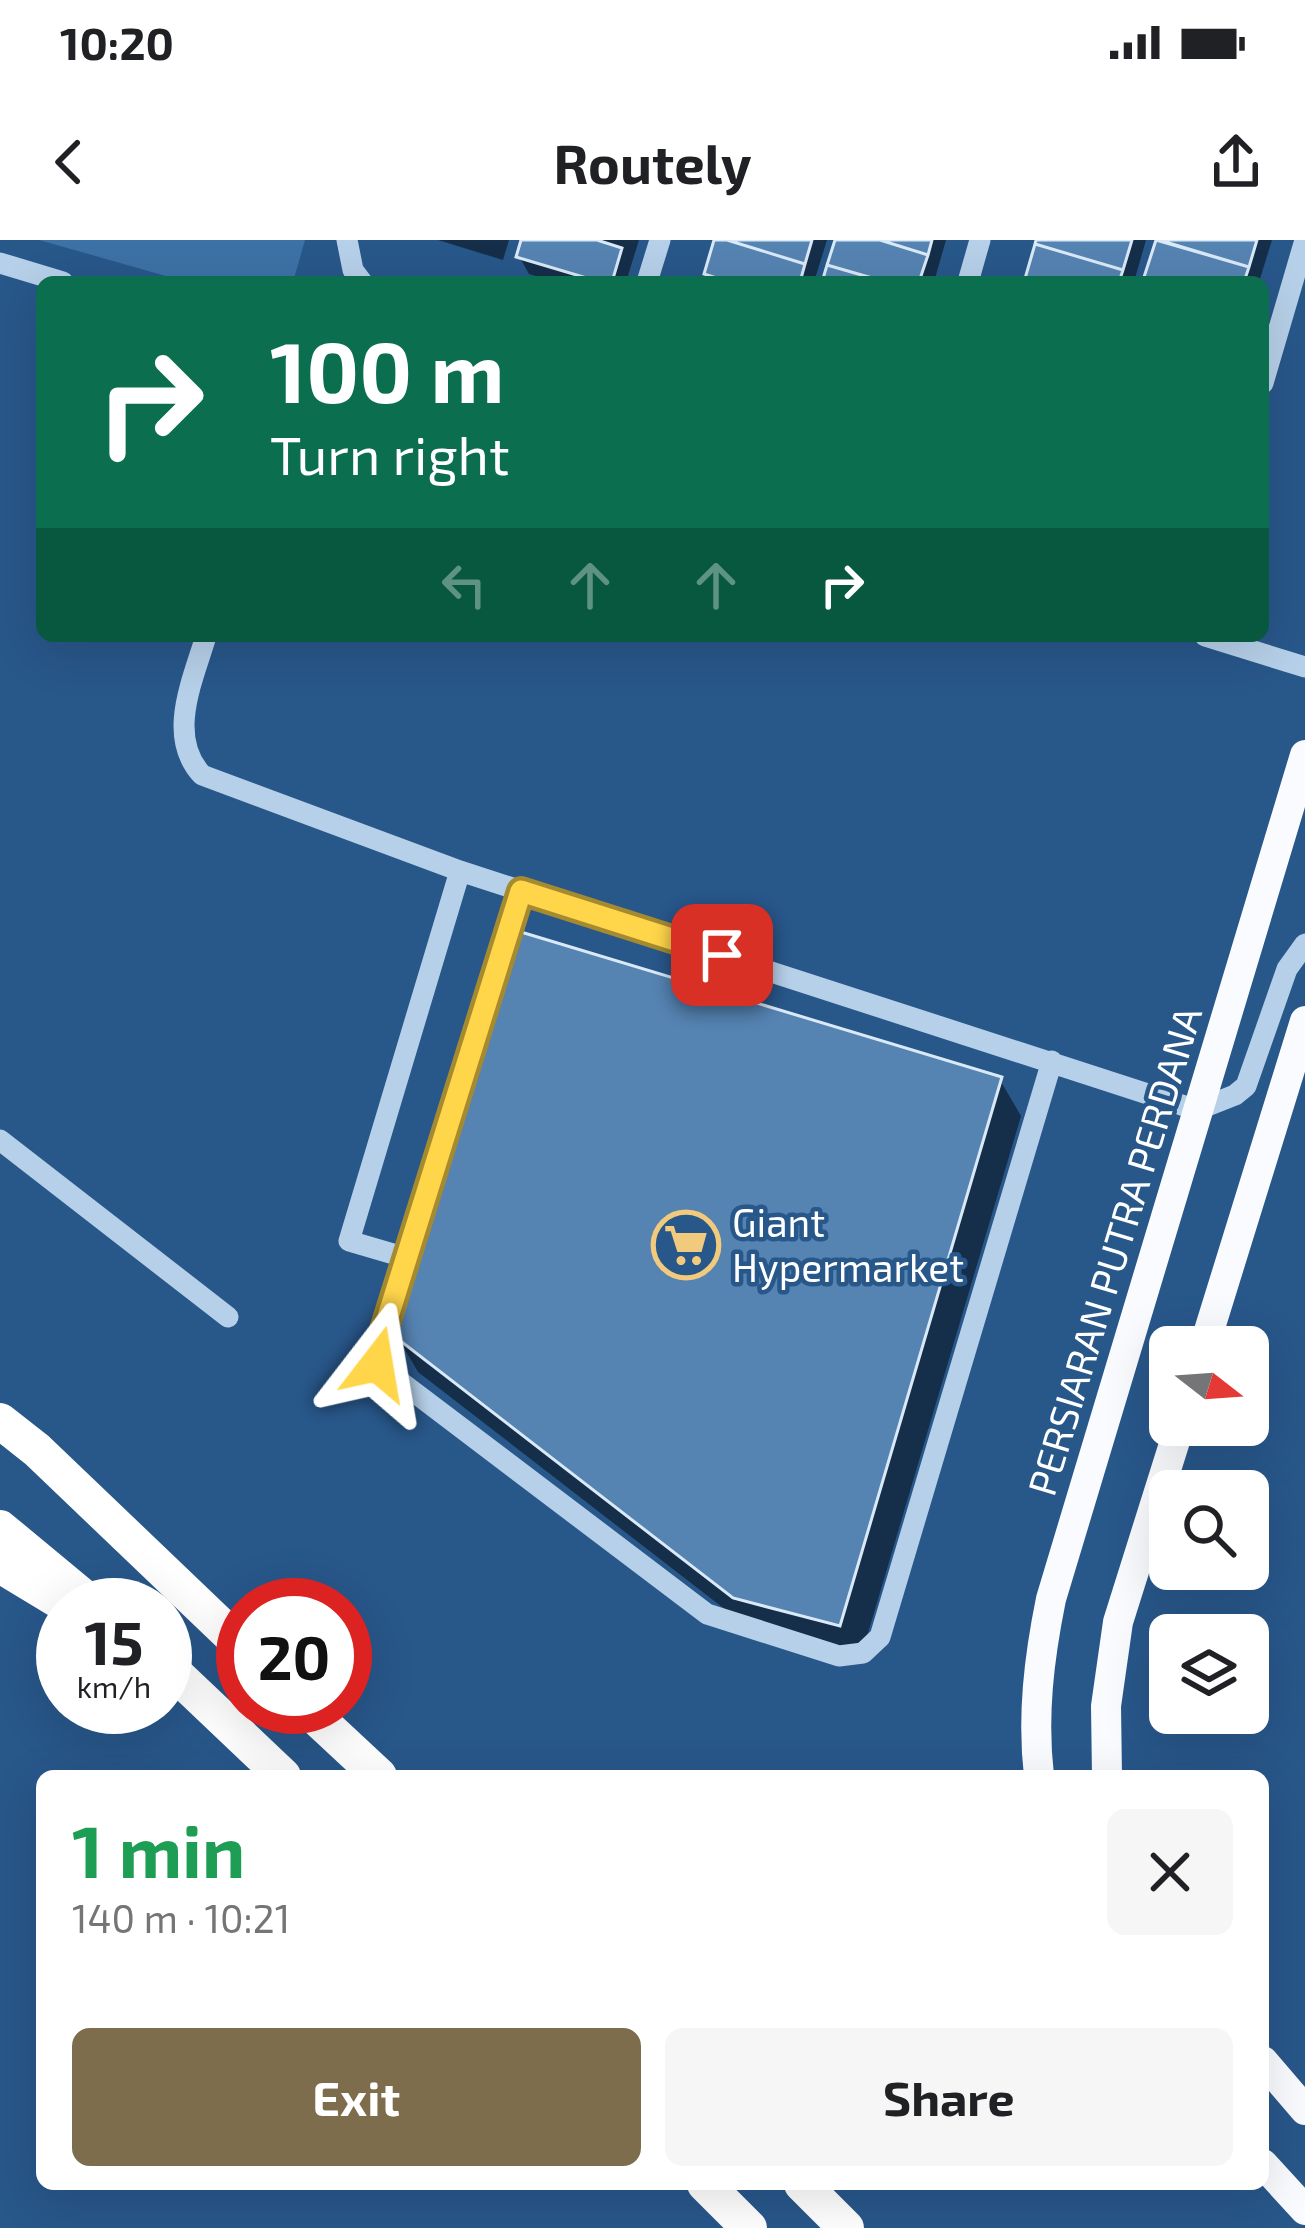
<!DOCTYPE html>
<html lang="en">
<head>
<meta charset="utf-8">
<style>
	body { margin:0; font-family:"Exo 2",sans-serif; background:#f6f6f6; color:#202124; height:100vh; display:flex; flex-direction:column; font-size:45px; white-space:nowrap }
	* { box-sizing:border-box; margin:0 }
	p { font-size:39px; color:#757577 }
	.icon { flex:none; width:66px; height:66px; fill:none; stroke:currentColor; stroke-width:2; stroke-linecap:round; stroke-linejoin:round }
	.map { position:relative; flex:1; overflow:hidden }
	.drawer { position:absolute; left:36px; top:1530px; width:1233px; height:420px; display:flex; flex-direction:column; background:#fff; border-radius:18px; box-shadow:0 12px 48px #0002 }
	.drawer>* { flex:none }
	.banner { position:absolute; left:36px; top:36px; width:1233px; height:366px; border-radius:18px; box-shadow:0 12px 48px #0002; background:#0b6e4f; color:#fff; overflow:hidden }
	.needle { width:78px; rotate:107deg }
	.buttons { position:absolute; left:1149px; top:1086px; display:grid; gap:24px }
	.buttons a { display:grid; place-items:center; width:120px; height:120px; border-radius:18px; background:#fff; box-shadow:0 12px 48px #0002; font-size:60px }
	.speed { position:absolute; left:36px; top:1338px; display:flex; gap:24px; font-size:60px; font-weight:700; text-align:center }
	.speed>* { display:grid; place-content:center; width:156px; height:156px; border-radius:50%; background:#fff; box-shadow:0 12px 48px #0002; line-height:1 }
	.speed small { font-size:30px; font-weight:400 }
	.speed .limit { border:18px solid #d22; background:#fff; color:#111 }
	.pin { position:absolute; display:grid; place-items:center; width:102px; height:102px; color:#fff; margin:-51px; border-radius:24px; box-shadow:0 6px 18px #0006 }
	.me { position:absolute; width:132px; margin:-66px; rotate:14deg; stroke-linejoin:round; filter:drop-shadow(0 0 9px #0008) }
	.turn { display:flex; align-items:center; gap:42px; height:252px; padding:0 36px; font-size:54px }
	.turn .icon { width:156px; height:156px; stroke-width:2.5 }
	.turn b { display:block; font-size:84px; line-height:102px }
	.lanes { display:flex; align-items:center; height:114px; padding:0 36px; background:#0003; justify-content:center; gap:60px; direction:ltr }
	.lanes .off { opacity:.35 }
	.round { display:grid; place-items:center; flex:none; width:126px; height:126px; border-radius:18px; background:#f6f6f6 }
	.summary { display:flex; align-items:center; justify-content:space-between; height:204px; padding:0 36px }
	h1 { font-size:72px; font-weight:700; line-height:90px; color:#1e9e55 }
	.primary-button { display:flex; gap:24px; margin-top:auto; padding:24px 36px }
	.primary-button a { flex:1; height:138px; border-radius:18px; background:#7e6d4c; color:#fff; font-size:48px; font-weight:700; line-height:138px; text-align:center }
	.primary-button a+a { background:#f6f6f6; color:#202124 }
	.status { display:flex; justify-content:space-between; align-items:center; height:84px; padding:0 60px; background:#fff; direction:ltr }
	.status svg { height:33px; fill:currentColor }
	header { display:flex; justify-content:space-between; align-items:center; height:156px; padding:0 36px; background:#fff; font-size:54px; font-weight:700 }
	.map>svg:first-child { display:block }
</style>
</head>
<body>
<div class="status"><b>10:20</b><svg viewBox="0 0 49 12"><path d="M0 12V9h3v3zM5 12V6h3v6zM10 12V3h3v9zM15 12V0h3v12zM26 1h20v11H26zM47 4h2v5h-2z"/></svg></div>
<header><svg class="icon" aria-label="back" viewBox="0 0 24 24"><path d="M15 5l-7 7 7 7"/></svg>Routely<svg class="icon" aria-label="share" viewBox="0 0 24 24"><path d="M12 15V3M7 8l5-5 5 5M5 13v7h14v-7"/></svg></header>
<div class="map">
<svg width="1305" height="1988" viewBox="0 0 1305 1988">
	<rect width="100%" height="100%" fill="#28578a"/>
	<path fill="#3d72a6" d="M39,0H305L293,42H187Z"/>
	<path fill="#0007" d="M438,0H509L503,20Z
		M524,0H639L626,42H555L529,34L519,16Z
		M718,0H827L814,42H705Z
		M838,0H946L934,42H825Z
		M1039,0H1146L1134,42H1027Z
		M1159,0H1272L1259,42H1146Z
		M1000,840L1021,876L860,1420L757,1394L418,1132L397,1096Z"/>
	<path fill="#5583b2" stroke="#dae9f7" stroke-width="3" d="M521,0H597L622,8L612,42H600L516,17Z
		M714,0H727L805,24L800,42H729L704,34Z
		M727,0H812L805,24Z
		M835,0H880L928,15L919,42H886L827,25Z
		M880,0H932L928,15Z
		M1036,0H1132L1123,30L1035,4Z
		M1156,0L1249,27L1244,42H1160L1144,37Z
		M1159,0H1257L1249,27Z
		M1035,4L1123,30L1119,42H1024Z
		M827,25L886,42H822Z
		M511,689L1002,837L840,1386L733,1358L394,1096Z"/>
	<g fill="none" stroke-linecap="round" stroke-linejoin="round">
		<path stroke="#b6d0e9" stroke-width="21" d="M347,0L353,30L362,42
			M0,23L63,42
			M647,42L660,0
			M968,42L980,0
			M1263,143L1305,0
			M206,396C193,440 166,496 202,535L460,631L1197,870L1235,855L1246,846L1287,729L1305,704
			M1205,396L1305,427
			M521,651L377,1112V1124L707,1374L839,1416L863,1413L880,1397L1052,821
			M0,900L228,1077
			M407,1018L349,1001L460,631"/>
		<path stroke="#f9fbfe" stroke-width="30" d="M1204,1107L1305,781
			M1039,1536C1032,1476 1039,1418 1051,1359L1305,515
			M1107,1536L1106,1466L1118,1382L1180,1185
			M1263,1821L1305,1870
			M1263,1924L1305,1970"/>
		<path stroke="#fff" stroke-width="36" d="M0,1181L37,1210L243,1407
			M0,1288L93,1365
			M0,1325L63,1363
			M165,1424L283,1536
			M305,1467L379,1536
			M705,1944L749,1988
			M802,1944L846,1988"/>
	</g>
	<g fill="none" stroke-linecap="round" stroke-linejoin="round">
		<defs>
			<path id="route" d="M377,1124V1112L521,651L722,715"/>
		</defs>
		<use href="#route" stroke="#a68a30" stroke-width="30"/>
		<use href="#route" stroke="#ffd54a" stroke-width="21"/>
	</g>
	<defs>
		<symbol id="supermarket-ring" viewBox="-11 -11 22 22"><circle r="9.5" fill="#28578a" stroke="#f1ca7d" stroke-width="1.5"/><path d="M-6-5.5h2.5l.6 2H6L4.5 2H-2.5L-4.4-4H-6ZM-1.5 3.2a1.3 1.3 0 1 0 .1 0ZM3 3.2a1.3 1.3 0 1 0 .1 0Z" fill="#f1ca7d"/></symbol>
	</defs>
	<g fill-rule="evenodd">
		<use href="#supermarket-ring" x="648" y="967" width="76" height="76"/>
	</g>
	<g text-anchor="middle" stroke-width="9" stroke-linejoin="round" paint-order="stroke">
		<g font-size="39" fill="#fff" stroke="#28578a" text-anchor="start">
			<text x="732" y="997">Giant<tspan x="732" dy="45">Hypermarket</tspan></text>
		</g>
		<g font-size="39" fill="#fff" stroke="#28578a">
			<text transform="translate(1115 1011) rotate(-73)" y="14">PERSIARAN PUTRA PERDANA</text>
		</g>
	</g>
</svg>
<div class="buttons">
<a><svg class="needle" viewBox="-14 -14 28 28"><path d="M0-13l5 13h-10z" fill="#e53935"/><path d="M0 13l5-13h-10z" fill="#757577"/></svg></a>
<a><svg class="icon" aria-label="search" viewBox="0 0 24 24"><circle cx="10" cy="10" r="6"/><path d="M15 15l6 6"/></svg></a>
<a><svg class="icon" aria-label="layers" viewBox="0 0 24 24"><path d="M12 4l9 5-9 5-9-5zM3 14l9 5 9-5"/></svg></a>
</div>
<div class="speed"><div>15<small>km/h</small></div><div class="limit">20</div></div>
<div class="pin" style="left:722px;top:715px;background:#d93025"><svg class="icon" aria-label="arrive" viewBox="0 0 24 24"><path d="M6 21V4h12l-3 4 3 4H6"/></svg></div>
<svg class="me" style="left:377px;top:1124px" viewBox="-20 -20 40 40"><path d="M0-17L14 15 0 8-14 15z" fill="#ffd54a" stroke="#fff" stroke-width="4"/></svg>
<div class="banner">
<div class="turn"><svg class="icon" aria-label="right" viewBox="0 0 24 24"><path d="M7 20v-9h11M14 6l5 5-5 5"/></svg><div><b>100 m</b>Turn right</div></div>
<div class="lanes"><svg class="icon off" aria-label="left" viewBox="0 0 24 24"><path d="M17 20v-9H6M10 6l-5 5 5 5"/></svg><svg class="icon off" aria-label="ahead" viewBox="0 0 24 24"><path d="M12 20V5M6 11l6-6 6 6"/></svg><svg class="icon off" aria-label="ahead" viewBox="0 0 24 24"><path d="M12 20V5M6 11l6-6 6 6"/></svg><svg class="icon" aria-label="right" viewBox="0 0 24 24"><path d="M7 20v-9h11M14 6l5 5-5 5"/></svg></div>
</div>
<section class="drawer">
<div class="summary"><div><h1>1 min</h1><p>140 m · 10:21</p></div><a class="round"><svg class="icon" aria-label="close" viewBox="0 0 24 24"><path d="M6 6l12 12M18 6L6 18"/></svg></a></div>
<div class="primary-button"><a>Exit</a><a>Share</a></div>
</section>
</div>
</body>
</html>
